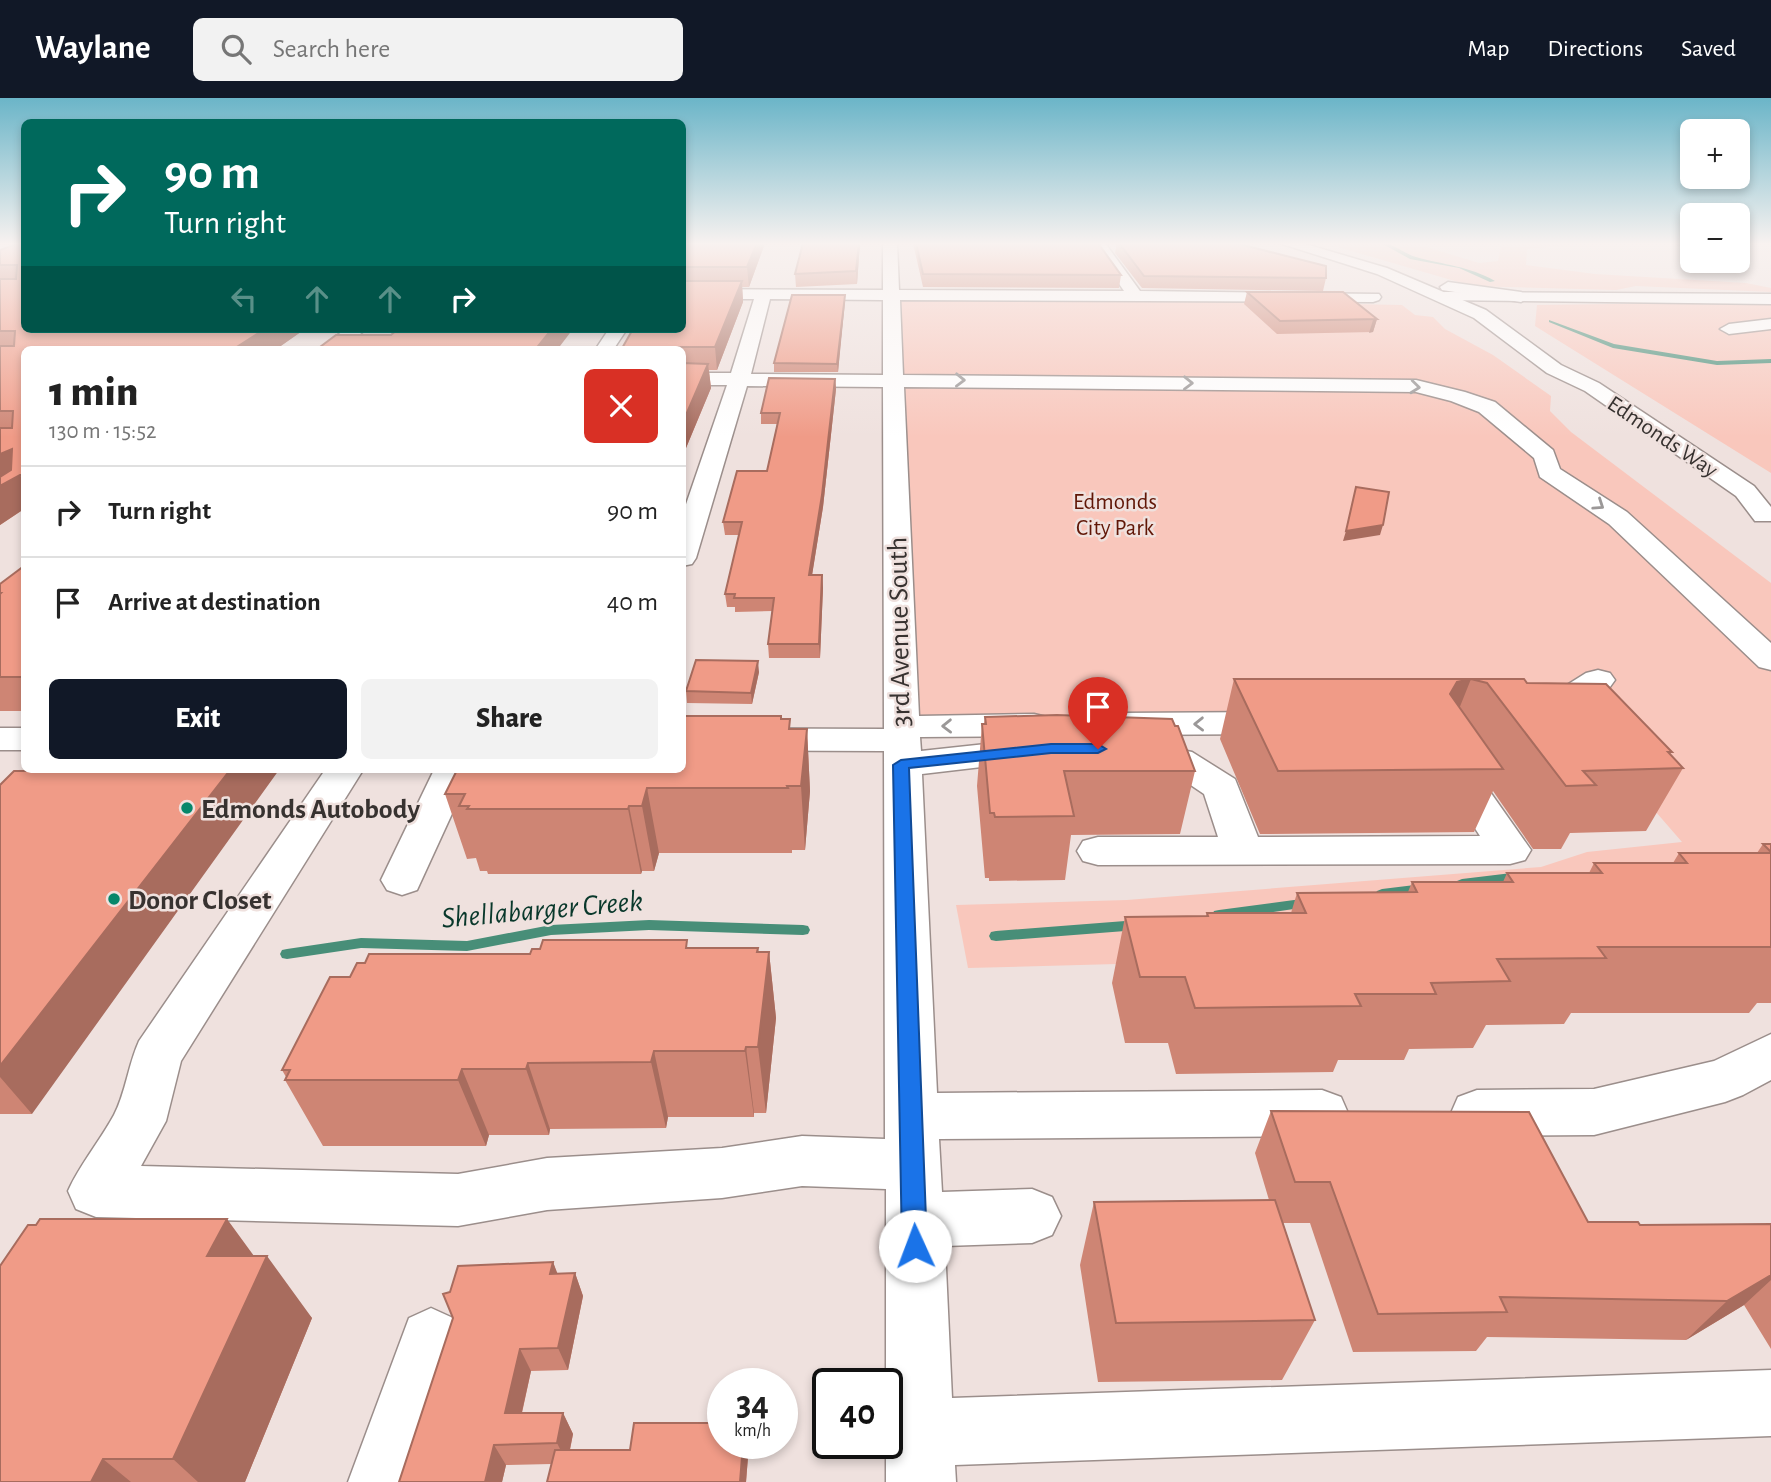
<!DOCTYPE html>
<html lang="en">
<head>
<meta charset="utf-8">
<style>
	body { margin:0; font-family:"Alegreya Sans",sans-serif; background:#f2f2f2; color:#222; height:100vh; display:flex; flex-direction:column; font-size:26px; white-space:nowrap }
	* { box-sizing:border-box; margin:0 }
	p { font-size:23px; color:#767676 }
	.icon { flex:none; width:38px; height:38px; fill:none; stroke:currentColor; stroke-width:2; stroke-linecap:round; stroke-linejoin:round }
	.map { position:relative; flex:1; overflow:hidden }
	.drawer { position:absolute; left:21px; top:248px; width:665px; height:427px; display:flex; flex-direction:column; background:#fff; border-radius:10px; box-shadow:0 4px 10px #0003 }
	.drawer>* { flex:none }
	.hud { position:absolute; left:21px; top:21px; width:665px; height:214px; border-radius:10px; box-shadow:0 4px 10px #0003; background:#00695c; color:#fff; overflow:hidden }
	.buttons { position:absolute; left:1680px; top:21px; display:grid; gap:14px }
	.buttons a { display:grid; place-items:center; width:70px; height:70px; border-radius:10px; background:#fff; box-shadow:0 4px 10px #0003; font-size:35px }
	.speed { position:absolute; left:707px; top:1270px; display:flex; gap:14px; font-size:35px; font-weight:700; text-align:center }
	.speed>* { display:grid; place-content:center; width:91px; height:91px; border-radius:50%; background:#fff; box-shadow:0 4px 10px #0003; line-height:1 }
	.speed small { font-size:18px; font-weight:400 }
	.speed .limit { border:4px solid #111; border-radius:10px; background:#fff; color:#111 }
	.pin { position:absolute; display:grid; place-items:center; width:60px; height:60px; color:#fff; margin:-72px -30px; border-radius:50% 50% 50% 0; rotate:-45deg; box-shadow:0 0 7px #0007 }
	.pin .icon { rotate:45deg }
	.me { position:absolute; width:77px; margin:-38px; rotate:358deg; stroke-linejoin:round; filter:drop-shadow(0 0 5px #0008) }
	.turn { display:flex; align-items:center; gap:24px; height:147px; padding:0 28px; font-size:32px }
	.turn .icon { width:91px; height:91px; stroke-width:2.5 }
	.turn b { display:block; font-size:49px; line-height:60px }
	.lanes { display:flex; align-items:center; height:66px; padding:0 28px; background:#0003; justify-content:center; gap:35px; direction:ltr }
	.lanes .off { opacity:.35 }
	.round { display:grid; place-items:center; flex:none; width:74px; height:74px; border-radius:10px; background:#f2f2f2 }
	.summary { display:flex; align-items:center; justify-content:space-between; height:119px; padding:0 28px }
	h1 { font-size:42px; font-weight:800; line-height:52px }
	.cta { display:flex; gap:14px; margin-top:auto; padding:14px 28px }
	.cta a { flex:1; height:80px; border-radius:10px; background:#111827; color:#fff; font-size:28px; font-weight:800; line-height:80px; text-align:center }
	.cta a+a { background:#f2f2f2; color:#222 }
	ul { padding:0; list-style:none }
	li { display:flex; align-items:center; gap:21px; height:91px; padding:0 28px; border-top:2px solid #e0e0e0 }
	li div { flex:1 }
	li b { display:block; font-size:26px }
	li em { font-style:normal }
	header { display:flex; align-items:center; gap:42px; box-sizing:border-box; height:98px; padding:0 35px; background:#111827; color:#fff }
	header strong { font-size:33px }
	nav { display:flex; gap:38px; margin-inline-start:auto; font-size:24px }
	.search { width:490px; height:63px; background:#f2f2f2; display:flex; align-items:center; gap:18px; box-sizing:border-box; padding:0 24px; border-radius:10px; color:#767676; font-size:26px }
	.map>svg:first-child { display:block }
</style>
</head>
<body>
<header>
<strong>Waylane</strong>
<div class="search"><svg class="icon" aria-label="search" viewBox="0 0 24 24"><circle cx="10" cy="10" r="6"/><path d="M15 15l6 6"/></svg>Search here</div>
<nav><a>Map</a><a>Directions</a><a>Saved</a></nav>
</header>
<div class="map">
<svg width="1771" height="1384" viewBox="0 0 1771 1384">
	<rect width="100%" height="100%" fill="#efe1de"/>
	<path fill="#f9c7bc" d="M1324,145H1413L1479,165L1498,163L1502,145H1558L1567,147L1527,151L1526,167L1595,176L1746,185L1771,190V194L1636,188L1616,192L1472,188Z
		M892,197L1402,207L1415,217L1433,219L1445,231L1493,257L1551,298L1550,313L1571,334L1771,485V797L1190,864L968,870L956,807L1127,802L1541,769L1587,754L1682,744L1596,645L901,629Z
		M1687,205L1771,207V375L1535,228L1537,207Z"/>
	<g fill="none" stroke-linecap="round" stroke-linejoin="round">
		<path fill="#488e78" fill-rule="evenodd" d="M1381,145C1394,145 1404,156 1416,159C1444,167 1469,168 1495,183L1490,184L1459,170L1410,161Z
			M1549,222L1614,246L1717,263L1771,261V265L1717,267L1613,250L1549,224Z
			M1520,774L1525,776L1527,779L1525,782L1462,791L1457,789L1455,786L1457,783L1462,781Z
			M1423,786L1428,788L1430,791L1428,794L1382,801L1377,799L1375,796L1377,793L1382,791Z
			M1309,800L1314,802L1316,805L1314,808L1219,822L1214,821L1212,817L1214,813L1219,812Z
			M649,822L803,827L808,828L810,832L808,836L803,837L649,832L551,837L467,853L361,850L287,861L282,860L280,856L282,852L287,851L361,840L467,843L551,827Z
			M1138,822L1143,823L1145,827L1143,831L1138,832L996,843L991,842L989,838L991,834L996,833Z"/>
		<defs>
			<path id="minor" d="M883,145H897L899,192L1124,193L1091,145H1105L1140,193L1379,196L1381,199L1379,202L1373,204L900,202L903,277L1416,282L1465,294L1495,304L1553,352L1560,371L1627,414L1771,545V572L1759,569L1609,426L1540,379L1534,360L1479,314L1451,303L1416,294L904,289L919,618L1034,616L1047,619L1052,627L1047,635L1034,638L920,639L921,653L1032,641L1045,644L1050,652L1045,660L1032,663L922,676L937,995L1322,992L1341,999L1348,1015L1341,1031L1322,1038L939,1041L942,1094L1032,1091L1052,1099L1061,1118L1052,1137L1032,1145L945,1148L952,1300L1771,1272V1338L955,1367L956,1384H886V1091L802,1088L722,1100L547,1112L458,1128L96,1119L76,1111L68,1093C80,1066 100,1043 114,1017C126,994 128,967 139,943L325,672H363L181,963L166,1023L141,1068L458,1076L547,1060L722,1050L802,1038L885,1041L884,653L682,652V630L884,631L883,289L747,288L696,460L692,466L682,468V418L727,287H682V275H731L754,201H682V191L883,192ZM770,201L883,202V277L751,276Z
				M1676,145H1692V153Z
				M1445,194L1771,196V206L1439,202L1437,199L1439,196Z
				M1771,221V231L1729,236L1720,231L1729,226Z
				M609,231H627L613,252H595Z
				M1598,572L1610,575L1615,582L1610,589C1587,604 1562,628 1535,621L1529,614L1535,607L1586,575Z
				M1275,614L1288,617L1293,625L1288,633L1275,636L1122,637L1109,634L1104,626L1109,618L1122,615Z
				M0,630H24V652H0Z
				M1148,645L1192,654L1235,681L1258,739L1480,738L1435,669L1441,661L1454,658L1467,661L1531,752L1525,762L1510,766L1098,767L1083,763L1077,753L1083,743L1098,739H1218L1204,696L1167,671L1135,664L1130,656L1135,648Z
				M434,672H472L417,792L402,797L387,792L381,782Z
				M1771,936V982L1743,997L1725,1004L1594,1037L1477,1038L1458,1031L1451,1015L1458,999L1477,992L1594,991L1714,963Z
				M431,1210L453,1220L463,1242L418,1384H348L409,1220Z"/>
			<path id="major" d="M1279,145H1302L1387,170L1486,212L1561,267L1599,285L1754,388L1771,409V423H1755L1736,398L1585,293L1547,275L1474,220L1377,176Z
				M1448,184L1521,194L1529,199L1521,204L1442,192L1440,189Z
				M345,231H366L341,252H320Z"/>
		</defs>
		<use href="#minor" stroke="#9b8e8b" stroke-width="3"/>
		<use href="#major" stroke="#9b8e8b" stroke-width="3"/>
		<use href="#minor" fill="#fff" fill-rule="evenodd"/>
		<use href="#major" fill="#fff" fill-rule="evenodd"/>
	</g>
	<path fill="#ce8574" d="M0,145H24V231H305L275,252H24V411L0,427V152L15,147H0Z
		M682,145H765L749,189H742L743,204L717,272H709L711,290L686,350H682V252H621L682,231Z
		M803,145H860L857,186L796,189L795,176Z
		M913,145H1098L1121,177L1119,190L923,189Z
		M1117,145H1235L1326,180L1323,193L1142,190L1115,155Z
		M1247,194L1377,221L1373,234L1277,236L1244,206Z
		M845,197L838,274H774V265Z
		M835,281L836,291L823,409L812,477H822L823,490L820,560H769L768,546L772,513L735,514V509H727L725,496L739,437H725L723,424L767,373L777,326H761V315Z
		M24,468V613H0V486Z
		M759,574L752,606L687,605L686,593Z
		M1234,581H1524L1527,585L1672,654L1670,656L1683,670L1646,733L1570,735L1561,751H1533L1493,693L1474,734L1260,736L1220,641Z
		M985,619L1195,673L1180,736L1071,737L1065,782L989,783V780H985L977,688L982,626H984Z
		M781,621H790V631H807L810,693L805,752H792V755H659L654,773H642L641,776H488L487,773H480L476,760L467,761L445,696Z
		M0,687L32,1016H0Z
		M1763,746H1771V905H1757L1749,915H1571L1564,926L1486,927L1473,950L1409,951L1404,962H1338L1333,974L1176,976L1168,945H1125L1112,885L1125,819L1206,818L1207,815H1291L1297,795L1408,794L1412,784H1503L1507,775H1589L1594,765H1673L1679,755H1757Z
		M689,850L769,854L776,920L766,1015H754V1019H668L666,1030L550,1031L549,1037H489L486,1048H323L285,982L286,979L282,972L350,879L530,856Z
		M1271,1013L1588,1124L1640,1127L1771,1126V1251L1744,1207L1686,1242L1487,1239L1476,1253L1353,1254L1310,1125H1283L1315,1222L1282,1282L1098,1284L1080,1167L1094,1104L1269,1102L1255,1055Z
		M254,1158L312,1220L245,1384H0Z
		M553,1164L557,1176L575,1175L583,1198L568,1272L531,1273L522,1315H563L573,1336L570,1352H630L749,1346L746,1384H547L551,1366L506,1367L502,1384H399L453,1220L450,1194Z"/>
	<path fill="#a86c5e" d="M757,145H765L749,189L747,169Z
		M859,145H860L857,186L856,173Z
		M742,183L743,204L717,272L715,249Z
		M845,197V204L838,274L837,266Z
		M1377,221L1373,234L1369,235L1373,222Z
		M265,231H305L275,252H232Z
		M552,231H573L557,252H535Z
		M708,266L711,290L686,350L683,324Z
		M835,281L836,291L823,409L810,490L809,477Z
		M12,351L20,377L24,385V411L0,427V356Z
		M1383,427L1380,437L1343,443L1346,433Z
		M822,477L823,490L820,560L819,546Z
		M758,563L759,574L752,606L751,595Z
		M1471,581L1447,641L1450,596L1457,584Z
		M807,631L810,693L805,752L801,688Z
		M230,672H279L32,1016L0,979V968Z
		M647,690L659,755L654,773L642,708Z
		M629,708L642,773L641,776L628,711Z
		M758,850L764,901L769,854L776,920L766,1015L758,949Z
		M746,949L754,1015V1019L745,953Z
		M654,953L668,1019L666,1030L651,964Z
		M528,965L550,1031L549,1037L526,971Z
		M462,971L489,1037L486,1048L458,982Z
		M227,1121L262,1169L267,1158L312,1220L245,1384H198L173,1361L207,1158Z
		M553,1164L562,1187L550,1176Z
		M575,1175L583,1198L568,1272L558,1250Z
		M1771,1177V1182L1744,1207L1686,1242L1727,1203Z
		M520,1251L531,1273L517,1336L505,1315Z
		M563,1315L573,1336L567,1365L557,1345Z
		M743,1346H749L746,1384H740Z
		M494,1347L506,1367L502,1384H485Z
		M103,1361L131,1384H91Z"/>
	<path fill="#f09b87" stroke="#a86c5e" stroke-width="2" d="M19,145H24V231H265L232,252H24V377H20L0,388V379L11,372L12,351L0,356V330H12L13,313H0V248H14L15,233H0V181H16L17,167H0V152Z
		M682,145H757L747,169H682Z
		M803,145H859L856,173L795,176Z
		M916,145H1098L1121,177L923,176Z
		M1119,145H1235L1326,168V180L1144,178Z
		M682,183H742L715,249H679L677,252H621L633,231H682Z
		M1247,194H1343L1377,221L1280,223Z
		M792,197H845L837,266L774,265Z
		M398,231H552L535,252H316L336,237H391Z
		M682,265L708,266L683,324H682Z
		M769,280L835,281L822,397L809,477H822L819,546H768L774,500H734L735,496H725L742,424H723L737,373H767L780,315H761Z
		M1356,389L1389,394L1383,427L1346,433Z
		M24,468V579H0V496L1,495H0V486Z
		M696,562L758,563L751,595L686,593Z
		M1234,581H1524L1527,585L1606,586L1672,654H1668L1683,670L1583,673L1596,687L1566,688L1487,585L1471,581L1457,584L1450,596L1503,671L1278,673Z
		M1057,617L1172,621L1175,628H1178L1195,673H1064L1074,718L995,719L994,715H990L982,626H986L985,619Z
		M682,618H781V621H790L789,631H807L801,688H787L788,690H647L642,708H629L628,711H467L469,708H459L465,696H445L457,672H682Z
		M230,672L0,968V687L14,673Z
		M1763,746H1771V754Z
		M1679,755H1771V849H1598L1606,860L1497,861L1510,883L1431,885L1436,896H1355L1361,908L1195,910L1185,879H1140L1125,819L1208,818L1207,815H1306L1297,795L1417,794L1412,784H1513L1507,775H1602L1594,765H1687Z
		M543,842H687L686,850H758L757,854H769L758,949H746L745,953H654L651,964L528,965L526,971H462L458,982H285L290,972H282L330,879H350L357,865H365L369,856H530L532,851H540Z
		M1271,1013L1529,1014L1588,1124H1638L1640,1127L1771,1126V1177L1727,1203L1500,1199L1507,1214L1378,1216L1330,1084H1295Z
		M1275,1102L1315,1222L1116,1225L1094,1104Z
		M40,1121H227L207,1158H267L173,1361H103L91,1384H0V1168L28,1127H36Z
		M553,1164L550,1176L575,1175L558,1250L520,1251L505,1315H563L557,1345L494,1347L485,1384H399L453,1220L443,1196L450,1194L458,1168Z
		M634,1325H723V1346H743L740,1384H547L555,1352H630Z"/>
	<defs><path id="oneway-chevron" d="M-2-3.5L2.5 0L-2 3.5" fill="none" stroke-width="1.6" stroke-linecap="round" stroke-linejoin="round" transform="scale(1.75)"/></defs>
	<g stroke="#9b9898">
		<use href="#oneway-chevron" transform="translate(960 282) rotate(1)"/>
		<use href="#oneway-chevron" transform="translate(1188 285) rotate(1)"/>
		<use href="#oneway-chevron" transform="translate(1415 289) rotate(6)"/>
		<use href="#oneway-chevron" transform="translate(1599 407) rotate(34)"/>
		<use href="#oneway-chevron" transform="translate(1199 626) rotate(179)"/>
		<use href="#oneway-chevron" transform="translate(947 628) rotate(179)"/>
	</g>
	<linearGradient id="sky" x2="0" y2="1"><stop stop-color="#6bb5c8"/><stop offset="0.43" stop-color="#f8f2f0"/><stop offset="1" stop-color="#f8f2f0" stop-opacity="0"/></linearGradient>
	<rect width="1771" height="339" fill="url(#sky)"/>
	<path fill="#1a73e8" stroke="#114b97" stroke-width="2" d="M1051,646H1098L1106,651L1098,655H1051L909,670L927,1148L923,1157L915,1160L906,1157L902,1148L893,667L901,662Z"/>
	<g fill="#06876a" stroke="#efe1de" stroke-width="2.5">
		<circle cx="187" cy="710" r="7"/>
		<circle cx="114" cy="801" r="7"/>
	</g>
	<g text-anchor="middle" stroke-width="5" stroke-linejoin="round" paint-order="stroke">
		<g font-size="23" fill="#373230" stroke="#efe1de">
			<text transform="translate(1663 338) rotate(34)" y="8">Edmonds Way</text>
		</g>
		<g font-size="23" fill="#601606" stroke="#efe1de">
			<text x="1115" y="411">Edmonds<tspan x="1115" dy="26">City Park</tspan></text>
		</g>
		<g font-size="28" fill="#373230" stroke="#efe1de">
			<text transform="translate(898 534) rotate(-91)" y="10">3rd Avenue South</text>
		</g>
		<g font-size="28" font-weight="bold" fill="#373230" stroke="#efe1de" text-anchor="start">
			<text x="201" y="720">Edmonds Autobody</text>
			<text x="128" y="811">Donor Closet</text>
		</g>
		<g font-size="30" font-style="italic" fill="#09382b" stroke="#efe1de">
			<text transform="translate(542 811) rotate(-5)" y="10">Shellabarger Creek</text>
		</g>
	</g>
</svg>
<div class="buttons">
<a>+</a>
<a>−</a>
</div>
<div class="speed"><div>34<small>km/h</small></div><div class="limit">40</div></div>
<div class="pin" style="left:1098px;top:651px;background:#d93025"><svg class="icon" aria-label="arrive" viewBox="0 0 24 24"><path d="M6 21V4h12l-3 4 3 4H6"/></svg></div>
<svg class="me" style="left:915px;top:1148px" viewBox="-20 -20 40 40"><circle r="19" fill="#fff"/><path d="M0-13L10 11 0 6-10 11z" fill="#1a73e8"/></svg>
<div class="hud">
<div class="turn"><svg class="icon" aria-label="right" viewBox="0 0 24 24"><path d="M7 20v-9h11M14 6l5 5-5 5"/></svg><div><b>90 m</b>Turn right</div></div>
<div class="lanes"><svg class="icon off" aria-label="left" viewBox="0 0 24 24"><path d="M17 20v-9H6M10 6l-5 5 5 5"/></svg><svg class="icon off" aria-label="ahead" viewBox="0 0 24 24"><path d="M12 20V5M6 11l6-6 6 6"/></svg><svg class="icon off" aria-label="ahead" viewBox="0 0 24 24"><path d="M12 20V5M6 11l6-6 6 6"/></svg><svg class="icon" aria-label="right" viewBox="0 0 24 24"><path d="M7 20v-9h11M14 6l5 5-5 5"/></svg></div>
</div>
<section class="drawer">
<div class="summary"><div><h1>1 min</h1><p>130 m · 15:52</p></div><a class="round" style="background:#d93025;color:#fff"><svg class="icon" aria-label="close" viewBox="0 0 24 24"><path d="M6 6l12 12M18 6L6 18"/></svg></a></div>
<ul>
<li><svg class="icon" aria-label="right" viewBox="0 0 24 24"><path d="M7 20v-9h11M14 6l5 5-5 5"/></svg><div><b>Turn right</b></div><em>90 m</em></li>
<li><svg class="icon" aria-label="arrive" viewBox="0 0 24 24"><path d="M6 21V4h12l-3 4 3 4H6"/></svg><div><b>Arrive at destination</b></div><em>40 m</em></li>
</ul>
<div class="cta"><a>Exit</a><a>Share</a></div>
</section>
</div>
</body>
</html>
